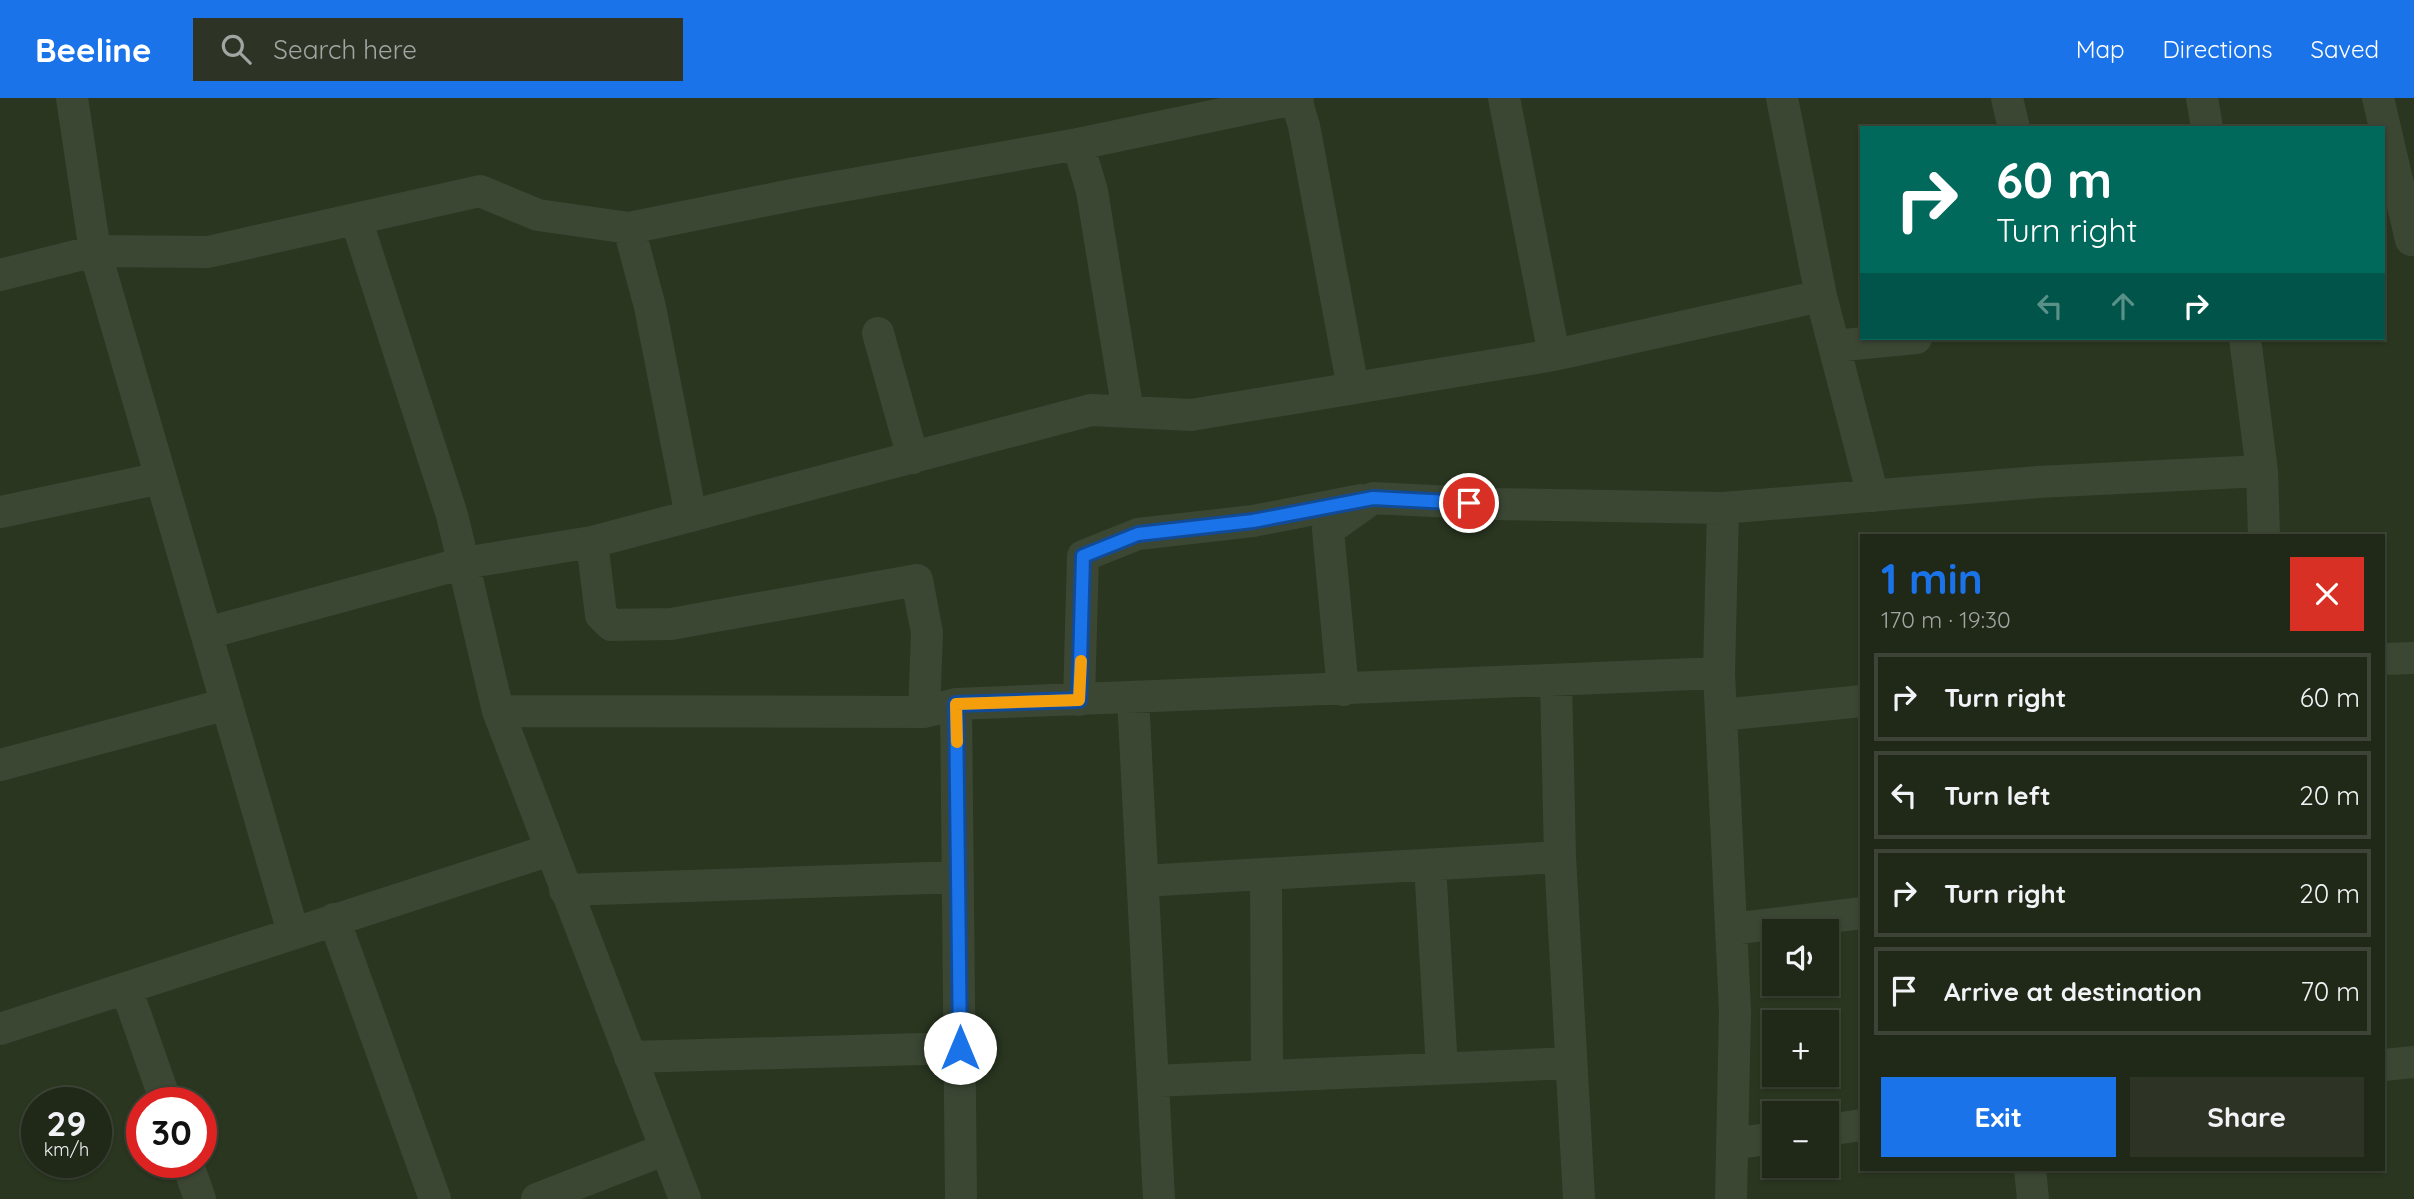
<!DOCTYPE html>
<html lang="en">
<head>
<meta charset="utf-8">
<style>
	body { margin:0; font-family:Quicksand,sans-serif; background:#2d3425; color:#f1f3f6; height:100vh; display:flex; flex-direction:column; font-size:26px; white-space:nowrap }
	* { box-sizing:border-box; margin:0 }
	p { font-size:23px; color:#a2a6a2 }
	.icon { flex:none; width:38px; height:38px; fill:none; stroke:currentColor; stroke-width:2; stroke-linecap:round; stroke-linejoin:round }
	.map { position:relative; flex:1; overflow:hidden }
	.panel { position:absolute; left:1860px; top:436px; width:525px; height:637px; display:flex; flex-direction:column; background:#202818; border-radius:0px; box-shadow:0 2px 5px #0004,0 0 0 2px #3d4437 }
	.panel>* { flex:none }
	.banner { position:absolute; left:1860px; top:28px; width:525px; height:214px; border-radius:0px; box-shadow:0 2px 5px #0004,0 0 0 2px #3d4437; background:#00695c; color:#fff; overflow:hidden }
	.tools { position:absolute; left:1762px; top:821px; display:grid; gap:14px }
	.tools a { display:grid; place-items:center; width:77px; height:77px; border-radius:0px; background:#202818; box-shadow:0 2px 5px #0004,0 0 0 2px #3d4437; font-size:35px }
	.speed { position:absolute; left:21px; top:989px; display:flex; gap:14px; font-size:35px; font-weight:700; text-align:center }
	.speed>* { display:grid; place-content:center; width:91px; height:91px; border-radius:50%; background:#202818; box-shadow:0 2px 5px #0004,0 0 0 2px #3d4437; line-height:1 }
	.speed small { font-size:18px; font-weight:400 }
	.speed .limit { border:10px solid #d22; background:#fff; color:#111 }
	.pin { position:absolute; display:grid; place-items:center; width:60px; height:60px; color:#fff; margin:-30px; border:4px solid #fff; border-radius:50%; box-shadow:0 2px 7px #0007 }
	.me { position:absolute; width:77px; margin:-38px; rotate:0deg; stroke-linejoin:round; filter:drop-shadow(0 0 5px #0008) }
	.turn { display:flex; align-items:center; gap:24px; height:147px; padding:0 21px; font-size:32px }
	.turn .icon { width:91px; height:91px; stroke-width:2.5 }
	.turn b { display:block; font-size:49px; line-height:60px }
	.lanes { display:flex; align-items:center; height:66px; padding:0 21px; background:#0003; justify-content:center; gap:35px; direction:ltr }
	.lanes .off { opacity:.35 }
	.round { display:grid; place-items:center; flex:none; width:74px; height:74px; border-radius:0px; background:#2d3425 }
	.summary { display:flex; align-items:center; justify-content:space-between; height:119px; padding:0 21px }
	h1 { font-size:42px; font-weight:700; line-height:52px; color:#1a73e8 }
	.action { display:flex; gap:14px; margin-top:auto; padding:14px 21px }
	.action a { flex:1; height:80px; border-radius:0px; background:#1a73e8; color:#fff; font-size:28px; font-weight:700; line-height:80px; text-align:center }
	.action a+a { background:#2d3425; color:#f1f3f6 }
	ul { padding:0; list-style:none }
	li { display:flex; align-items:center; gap:21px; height:88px; margin:0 14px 10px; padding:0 7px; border:4px solid #3d4437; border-radius:0px }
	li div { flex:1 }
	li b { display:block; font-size:26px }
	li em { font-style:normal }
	header { display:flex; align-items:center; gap:42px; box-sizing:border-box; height:98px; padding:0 35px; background:#1a73e8; color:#fff }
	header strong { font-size:33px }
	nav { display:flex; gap:38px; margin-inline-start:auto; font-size:24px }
	.search { width:490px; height:63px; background:#2d3425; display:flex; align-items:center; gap:18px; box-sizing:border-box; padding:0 24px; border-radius:0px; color:#a2a6a2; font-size:26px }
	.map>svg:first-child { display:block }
</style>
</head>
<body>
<header>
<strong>Beeline</strong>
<div class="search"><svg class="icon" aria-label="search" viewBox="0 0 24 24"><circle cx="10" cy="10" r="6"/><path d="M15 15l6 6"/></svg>Search here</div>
<nav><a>Map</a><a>Directions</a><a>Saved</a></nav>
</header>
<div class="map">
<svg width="2414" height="1101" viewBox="0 0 2414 1101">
	<rect width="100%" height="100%" fill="#2a3620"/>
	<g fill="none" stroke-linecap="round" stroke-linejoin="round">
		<path stroke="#3b4733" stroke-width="32" d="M72,0L95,153L293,834
			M1504,0L1554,257
			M1782,0L1821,198L1873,398
			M2007,0L2014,30
			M2202,0L2207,30
			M2378,0L2411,142
			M1296,1L1304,28L1353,290
			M1078,46L1092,93L1128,314
			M356,121L452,417L498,613L685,1101
			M629,130L650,209L691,418
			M0,177L95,153L208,154L480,93L538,117L629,130L802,95L1078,46L1298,0
			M878,235L913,360
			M2245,240L2262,373L2264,438
			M1834,248L1916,240
			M1723,410L1719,575L1735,913L1731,1101
			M0,414L161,380
			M592,444L601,517L611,527L671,526L917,482L927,535L924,614
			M207,535L464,465L592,444L1091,312L1191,317L1554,257L1821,198
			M2384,561L2414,560
			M1556,582L1560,759L1579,1101
			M1343,592L1328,432L1373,400L1493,406L1723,410L2038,384L2262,373
			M1133,600L1159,1101
			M1079,602L1083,458L1138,436L1253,423L1361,402
			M956,606L961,1101
			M498,613L924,614L956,606L1719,575
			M1721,617L1862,603
			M0,667L227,606
			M1430,767L1442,970
			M1266,776L1267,978
			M1143,783L1560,759
			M565,792L958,779
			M334,821L435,1101
			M1731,831L1862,815
			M126,890L166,1004
			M0,931L550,752
			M630,959L959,950
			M2384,967L2414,964
			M1153,983L1570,965
			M1827,1032L1862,1027
			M1732,1046L1774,1040
			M187,1064L200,1101
			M2030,1071L2033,1101
			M537,1101L666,1051"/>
	</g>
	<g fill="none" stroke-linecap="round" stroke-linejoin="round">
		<defs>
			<path id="route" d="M960,950L956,606L1079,602L1083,458L1138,436L1253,423L1373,400L1469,405"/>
		</defs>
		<use href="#route" stroke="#114b97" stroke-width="18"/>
		<use href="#route" stroke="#1a73e8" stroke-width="12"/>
		<path stroke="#f59e0b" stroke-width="12" d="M957,644L956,606L1079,602L1081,563"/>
	</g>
</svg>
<div class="tools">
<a><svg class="icon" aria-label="sound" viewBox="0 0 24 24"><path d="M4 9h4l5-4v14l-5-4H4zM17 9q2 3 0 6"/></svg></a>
<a>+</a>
<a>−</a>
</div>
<div class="speed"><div>29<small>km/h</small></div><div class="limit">30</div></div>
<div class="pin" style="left:1469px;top:405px;background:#d93025"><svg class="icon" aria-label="arrive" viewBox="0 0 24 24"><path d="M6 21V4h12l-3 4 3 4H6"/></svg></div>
<svg class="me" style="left:960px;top:950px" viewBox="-20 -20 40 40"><circle r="19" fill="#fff"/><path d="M0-13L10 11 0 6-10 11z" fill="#1a73e8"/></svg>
<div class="banner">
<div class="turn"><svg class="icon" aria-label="right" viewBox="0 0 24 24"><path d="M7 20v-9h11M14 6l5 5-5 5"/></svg><div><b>60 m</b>Turn right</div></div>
<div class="lanes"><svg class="icon off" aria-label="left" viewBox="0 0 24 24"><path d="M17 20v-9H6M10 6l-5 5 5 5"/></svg><svg class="icon off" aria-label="ahead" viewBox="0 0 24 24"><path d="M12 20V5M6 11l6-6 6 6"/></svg><svg class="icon" aria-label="right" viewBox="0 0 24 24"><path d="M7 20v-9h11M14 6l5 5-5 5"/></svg></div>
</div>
<section class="panel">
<div class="summary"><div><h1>1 min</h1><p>170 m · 19:30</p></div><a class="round" style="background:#d93025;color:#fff"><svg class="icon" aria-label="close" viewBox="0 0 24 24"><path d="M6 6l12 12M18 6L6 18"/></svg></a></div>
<ul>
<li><svg class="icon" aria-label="right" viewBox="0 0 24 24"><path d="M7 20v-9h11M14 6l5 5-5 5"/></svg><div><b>Turn right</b></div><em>60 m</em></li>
<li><svg class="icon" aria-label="left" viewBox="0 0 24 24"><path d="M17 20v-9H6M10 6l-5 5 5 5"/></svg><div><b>Turn left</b></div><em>20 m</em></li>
<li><svg class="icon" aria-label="right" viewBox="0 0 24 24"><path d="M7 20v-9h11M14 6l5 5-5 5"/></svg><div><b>Turn right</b></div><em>20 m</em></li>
<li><svg class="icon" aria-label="arrive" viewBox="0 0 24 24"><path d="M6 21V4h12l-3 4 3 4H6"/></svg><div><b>Arrive at destination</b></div><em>70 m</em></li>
</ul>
<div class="action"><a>Exit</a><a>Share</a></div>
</section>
</div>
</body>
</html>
